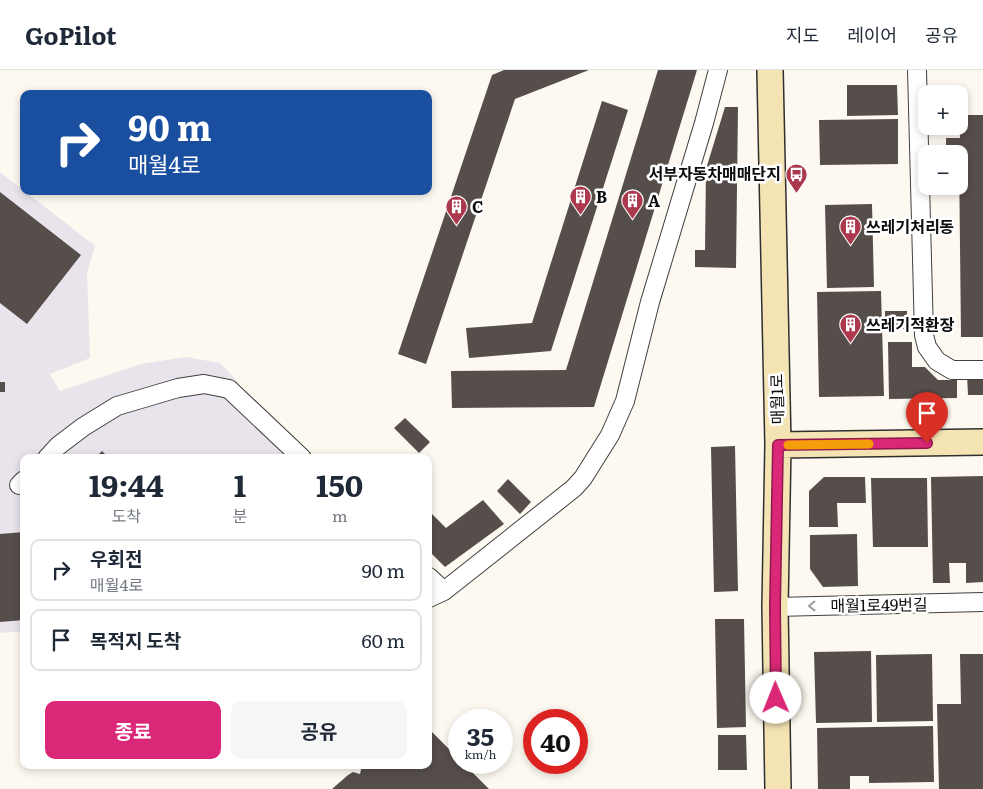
<!DOCTYPE html>
<html lang="ko">
<head>
<meta charset="utf-8">
<style>
	body { margin:0; font-family:Literata,"Noto Sans KR",serif; background:#f6f6f7; color:#1f2937; height:100vh; display:flex; flex-direction:column; font-size:19px; white-space:nowrap }
	* { box-sizing:border-box; margin:0 }
	p { font-size:16px; color:#747a83 }
	.icon { flex:none; width:28px; height:28px; fill:none; stroke:currentColor; stroke-width:2; stroke-linecap:round; stroke-linejoin:round }
	.map { position:relative; flex:1; overflow:hidden }
	.details { position:absolute; left:20px; top:384px; width:412px; height:315px; display:flex; flex-direction:column; background:#fff; border-radius:10px; box-shadow:0 2px 8px #0003 }
	.details>* { flex:none }
	.guide { position:absolute; left:20px; top:20px; width:412px; height:105px; border-radius:10px; box-shadow:0 2px 8px #0003; background:#1a4fa0; color:#fff; overflow:hidden }
	.fabs { position:absolute; left:918px; top:15px; display:grid; gap:10px }
	.fabs a { display:grid; place-items:center; width:50px; height:50px; border-radius:10px; background:#fff; box-shadow:0 2px 8px #0003; font-size:25px }
	.speed { position:absolute; left:448px; top:639px; display:flex; gap:10px; font-size:25px; font-weight:700; text-align:center }
	.speed>* { display:grid; place-content:center; width:65px; height:65px; border-radius:50%; background:#fff; box-shadow:0 2px 8px #0003; line-height:1 }
	.speed small { font-size:12px; font-weight:400 }
	.speed .limit { border:8px solid #d22; background:#fff; color:#111 }
	.pin { position:absolute; display:grid; place-items:center; width:42px; height:42px; color:#fff; margin:-51px -21px; border-radius:50% 50% 50% 0; rotate:-45deg; box-shadow:0 0 5px #0007 }
	.pin .icon { rotate:45deg }
	.me { position:absolute; width:55px; margin:-28px; rotate:359deg; stroke-linejoin:round; filter:drop-shadow(0 0 4px #0008) }
	.turn { display:flex; align-items:center; gap:18px; height:105px; padding:0 25px; font-size:22px }
	.turn .icon { width:65px; height:65px; stroke-width:2.5 }
	.turn b { display:block; font-size:35px; line-height:42px }
	.eta { display:flex; justify-content:space-evenly; align-items:center; height:85px; text-align:center }
	.eta b { font-size:30px; font-weight:700; line-height:35px }
	.action { display:flex; gap:10px; margin-top:auto; padding:10px 25px }
	.action a { flex:1; height:58px; border-radius:10px; background:#db2777; color:#fff; font-size:20px; font-weight:700; line-height:58px; text-align:center }
	.action a+a { background:#f6f6f7; color:#1f2937 }
	ul { padding:0; list-style:none }
	li { display:flex; align-items:center; gap:15px; height:62px; margin:0 10px 8px; padding:0 15px; border:2px solid #e0e1e3; border-radius:10px }
	li div { flex:1 }
	li b { display:block; font-size:19px }
	li em { font-style:normal }
	header { display:flex; align-items:center; gap:30px; box-sizing:border-box; height:70px; padding:0 25px; background:#fff; border-bottom:1px solid #e0e1e3 }
	header strong { font-size:24px }
	nav { display:flex; gap:28px; margin-inline-start:auto; font-size:18px }
	.map>svg:first-child { display:block }
</style>
</head>
<body>
<header>
<strong>GoPilot</strong>
<nav><a>지도</a><a>레이어</a><a>공유</a></nav>
</header>
<div class="map">
<svg width="983" height="719" viewBox="0 0 983 719">
	<rect width="100%" height="100%" fill="#fdf9f0"/>
	<path fill="#e9e3eb" d="M0,102L95,176L87,203L90,288L50,304L60,321L141,294L186,287L220,293L238,312L226,324L293,387L24,388V561L0,563Z"/>
	<path fill="#554e4b" d="M504,0H589L515,29L426,294L398,284L492,5Z
		M658,0H697L594,337L452,338L451,301L566,300Z
		M847,15H897L898,45L847,46Z
		M602,31L628,40L551,281L469,288L466,258L532,253Z
		M725,37H738L736,198L695,197V180H705L706,99Z
		M959,45H983V267H961L959,84H946V68H960Z
		M898,49V94L820,95L819,50Z
		M0,122L81,185L27,254L0,233Z
		M872,134L874,217L827,218L825,135Z
		M881,221L884,326L819,327L817,222Z
		M885,241H907V259H885Z
		M888,272H912V297H925L938,310H957V328L889,329Z
		M967,305H983V325H968Z
		M0,312H5V322H0Z
		M405,348L430,372L419,383L394,358Z
		M735,376L738,521L714,522L711,377Z
		M102,381L109,388H95Z
		M983,406V512L966,513V493H949L950,513H933L931,407Z
		M824,407H865L866,433H837L838,457H809V421Z
		M871,408H927L928,477H873Z
		M508,409L531,432L520,444L497,421Z
		M483,430L504,454L445,497L429,481V441L446,458Z
		M24,462V550L0,552V464Z
		M857,464L858,516L823,517L810,499V465Z
		M715,549H744L746,657L717,658Z
		M871,581L872,652L816,653L814,582Z
		M932,584L933,651L877,652L876,585Z
		M960,584H983V719H939L937,634H961Z
		M933,656L934,712L869,713V706H850V719H818L817,658Z
		M429,659L459,689V692H462L489,719H332L348,705L353,702L360,704L362,695H429Z
		M718,665H746L747,700H718Z"/>
	<g fill="none" stroke-linecap="round" stroke-linejoin="round">
		<defs>
			<path id="street" d="M917,0L924,265L927,277L937,291L952,300H983
				M47,388L58,376L83,357L117,336L178,318L204,314L229,319L302,388
				M19,415L24,410
				M429,507L444,521
				M429,528L444,521L574,418L583,408L610,365L625,331L650,232L704,53L718,0
				M775,537L983,532"/>
			<path id="secondary" d="M770,0L778,375L775,537L778,719
				M778,375L983,372"/>
		</defs>
		<use href="#street" stroke="#404040" stroke-width="20"/>
		<use href="#secondary" stroke="#2f2f2f" stroke-width="28"/>
		<use href="#street" stroke="#fff" stroke-width="18"/>
		<use href="#secondary" stroke="#f4e4b3" stroke-width="25"/>
	</g>
	<defs><path id="oneway-chevron" d="M-2-3.5L2.5 0L-2 3.5" fill="none" stroke-width="1.6" stroke-linecap="round" stroke-linejoin="round" transform="scale(1.25)"/></defs>
	<use stroke="#9e9e9e" href="#oneway-chevron" transform="translate(812 536) rotate(179)"/>
	<g fill="none" stroke-linecap="round" stroke-linejoin="round">
		<defs>
			<path id="route" d="M776,628L775,537L778,375L927,373"/>
		</defs>
		<use href="#route" stroke="#8e194d" stroke-width="12"/>
		<use href="#route" stroke="#db2777" stroke-width="9"/>
		<path stroke="#f59e0b" stroke-width="9" d="M788,375L869,374"/>
	</g>
	<defs>
		<symbol id="bus-pin" viewBox="-11 -11 22 30"><path d="M0 17L-7.5 6A9.5 9.5 0 1 1 7.5 6Z" fill="#ab384d" stroke="#fff"/><path d="M-5-6H5V4H4V6H2V4H-2V6H-4V4H-5ZM-3.5-4V0h7V-4ZM-3.5 1.2v1.5H-2V1.2ZM2 1.2v1.5H3.5V1.2Z" fill="#fff"/></symbol>
		<symbol id="building-pin" viewBox="-11 -11 22 30"><path d="M0 17L-7.5 6A9.5 9.5 0 1 1 7.5 6Z" fill="#ab384d" stroke="#fff"/><path d="M-4-6H4V6H1V3H-1V6H-4ZM-2.5-4.3h1.7v1.8h-1.7ZM.8-4.3h1.7v1.8H.8ZM-2.5-1h1.7V.8h-1.7ZM.8-1h1.7V.8H.8Z" fill="#fff"/></symbol>
	</defs>
	<g fill-rule="evenodd">
		<use href="#bus-pin" x="784" y="92" width="25" height="34"/>
		<use href="#building-pin" x="568" y="114" width="25" height="34"/>
		<use href="#building-pin" x="620" y="118" width="25" height="34"/>
		<use href="#building-pin" x="444" y="124" width="25" height="34"/>
		<use href="#building-pin" x="838" y="144" width="25" height="34"/>
		<use href="#building-pin" x="838" y="242" width="25" height="34"/>
	</g>
	<g text-anchor="middle" stroke-width="5" stroke-linejoin="round" paint-order="stroke">
		<g font-size="16" font-weight="bold" fill="#0d0d0d" stroke="#fff" text-anchor="start">
			<text x="781" y="110" text-anchor="end">서부자동차매매단지</text>
			<text x="596" y="133">B</text>
			<text x="648" y="137">A</text>
			<text x="472" y="143">C</text>
			<text x="866" y="163">쓰레기처리동</text>
			<text x="866" y="261">쓰레기적환장</text>
		</g>
		<g font-size="16" fill="#0d0d0d" stroke="#fff">
			<text transform="translate(777 329) rotate(-91)" y="6">매월1로</text>
			<text transform="translate(879 535) rotate(-1)" y="6">매월1로49번길</text>
		</g>
	</g>
</svg>
<div class="fabs">
<a>+</a>
<a>−</a>
</div>
<div class="speed"><div>35<small>km/h</small></div><div class="limit">40</div></div>
<div class="pin" style="left:927px;top:373px;background:#d93025"><svg class="icon" aria-label="arrive" viewBox="0 0 24 24"><path d="M6 21V4h12l-3 4 3 4H6"/></svg></div>
<svg class="me" style="left:776px;top:628px" viewBox="-20 -20 40 40"><circle r="19" fill="#fff"/><path d="M0-13L10 11 0 6-10 11z" fill="#db2777"/></svg>
<div class="guide">
<div class="turn"><svg class="icon" aria-label="right" viewBox="0 0 24 24"><path d="M7 20v-9h11M14 6l5 5-5 5"/></svg><div><b>90 m</b>매월4로</div></div>
</div>
<section class="details">
<div class="eta">
<div><b>19:44</b><p>도착</p></div>
<div><b>1</b><p>분</p></div>
<div><b>150</b><p>m</p></div>
</div>
<ul>
<li><svg class="icon" aria-label="right" viewBox="0 0 24 24"><path d="M7 20v-9h11M14 6l5 5-5 5"/></svg><div><b>우회전</b><p>매월4로</p></div><em>90 m</em></li>
<li><svg class="icon" aria-label="arrive" viewBox="0 0 24 24"><path d="M6 21V4h12l-3 4 3 4H6"/></svg><div><b>목적지 도착</b></div><em>60 m</em></li>
</ul>
<div class="action"><a>종료</a><a>공유</a></div>
</section>
</div>
</body>
</html>
